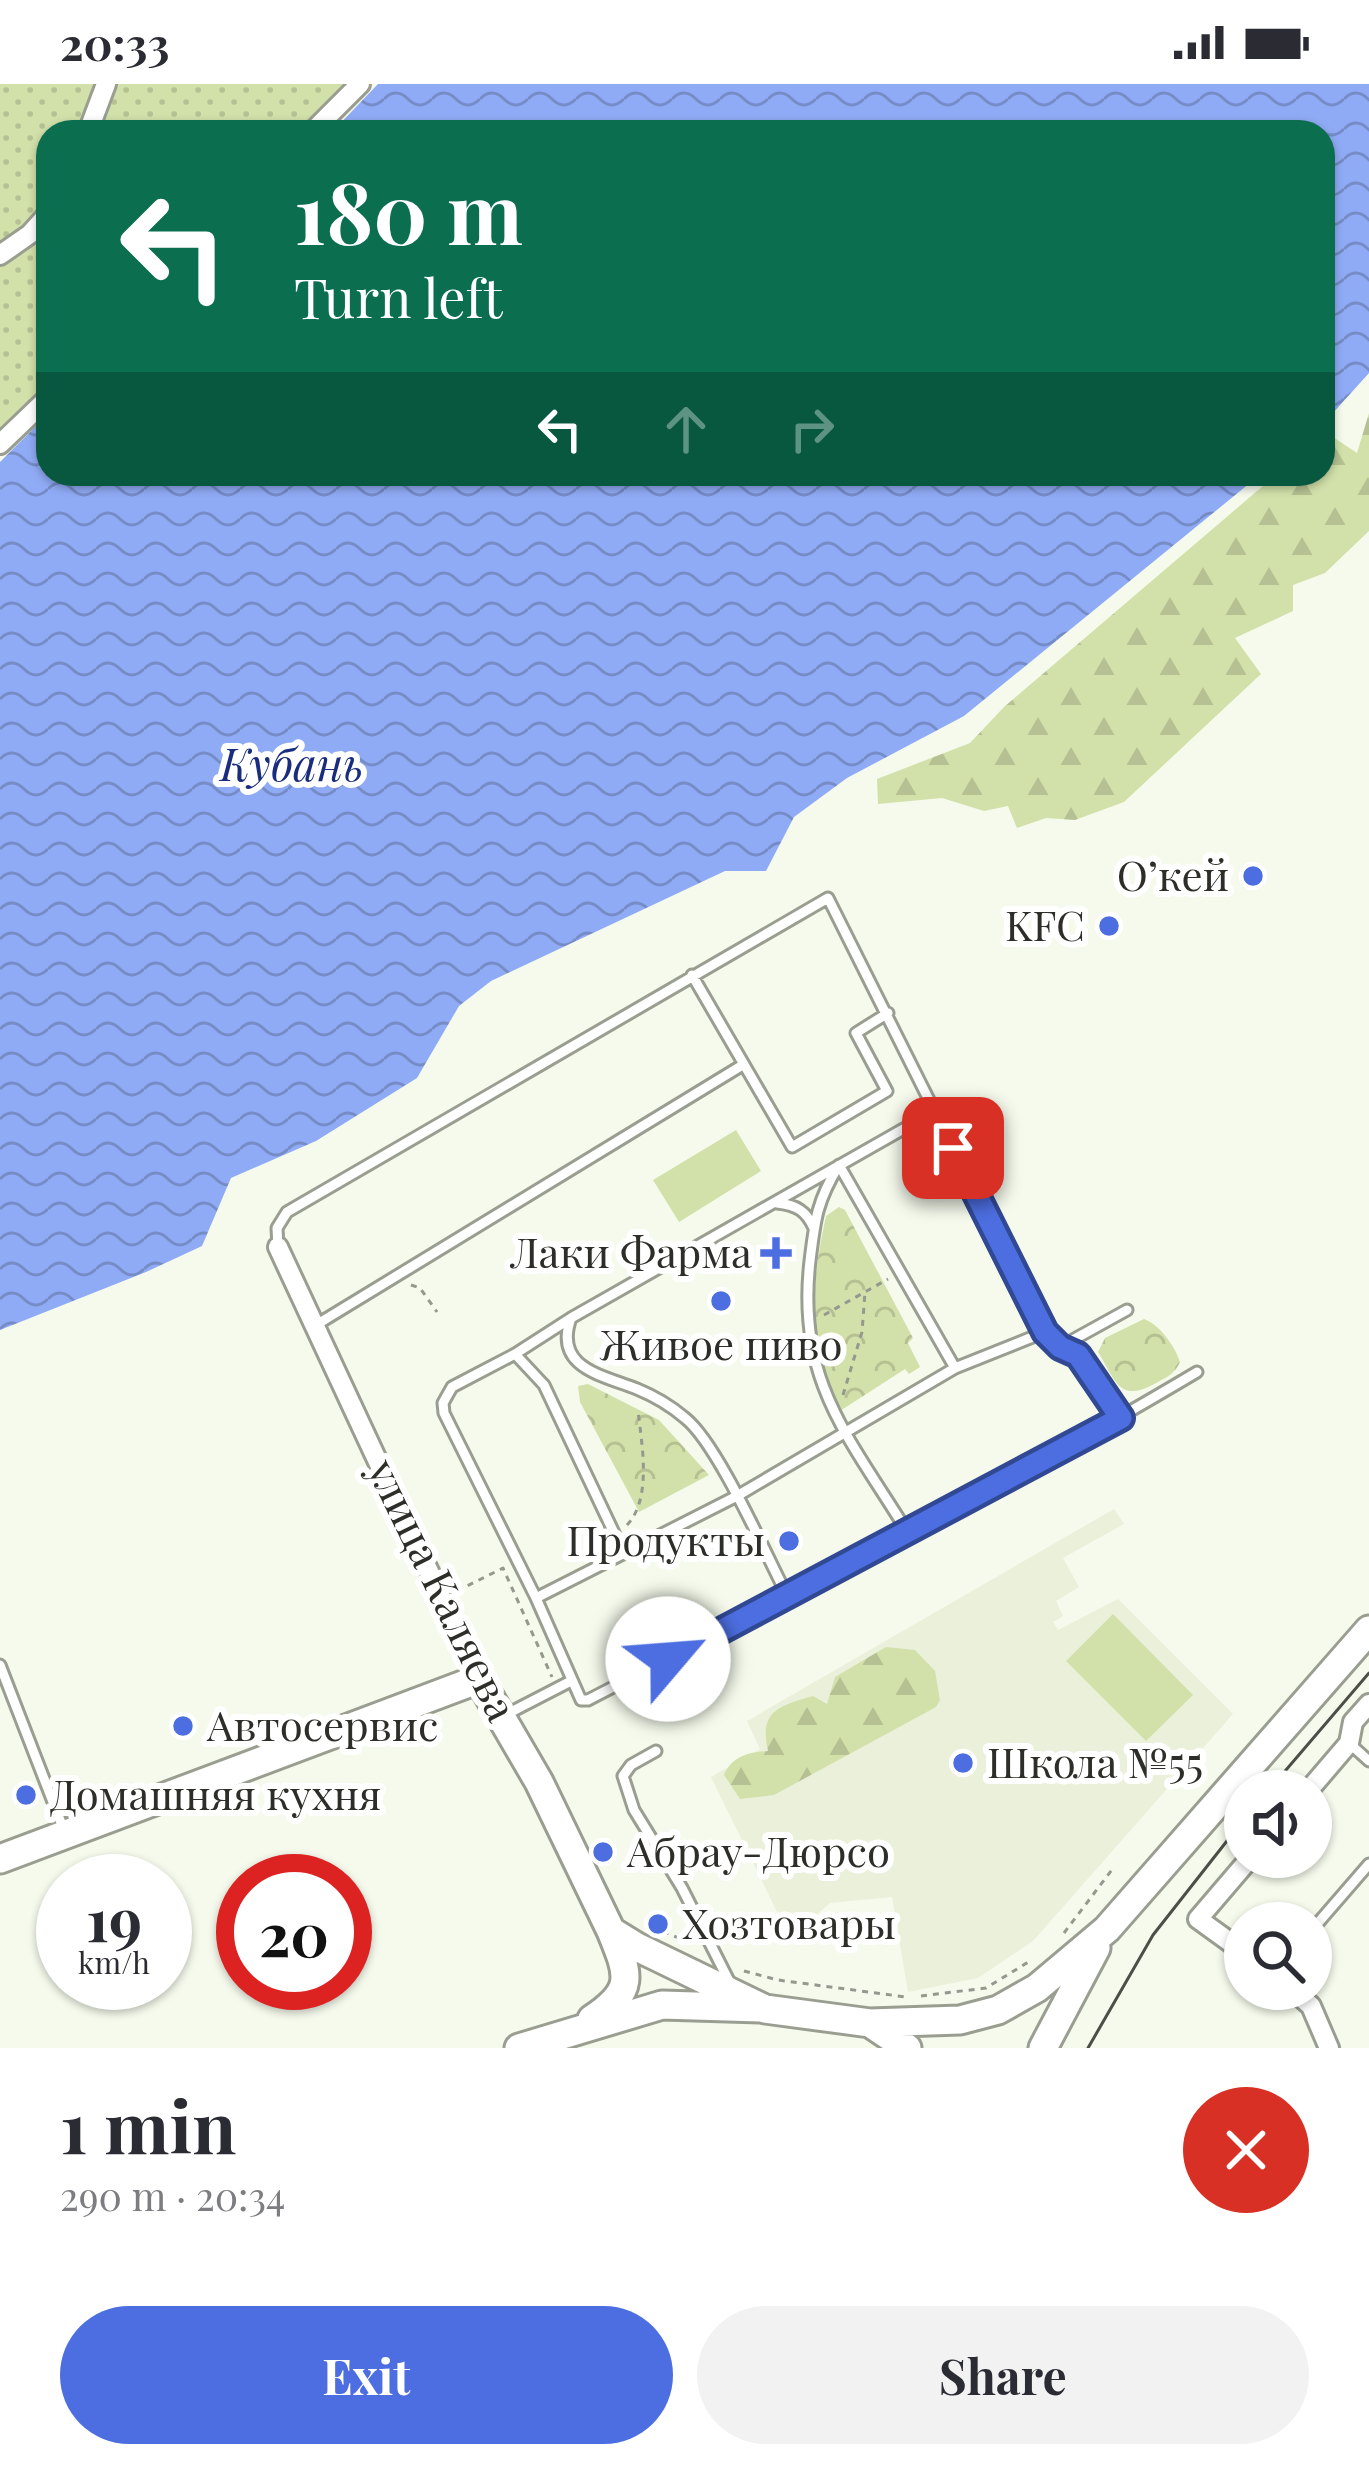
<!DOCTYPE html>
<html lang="en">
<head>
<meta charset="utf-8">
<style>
	body { margin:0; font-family:"Playfair Display",serif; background:#f2f2f3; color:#2b2b33; height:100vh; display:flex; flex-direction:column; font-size:45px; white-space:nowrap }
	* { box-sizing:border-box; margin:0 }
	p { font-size:39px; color:#7c7c81 }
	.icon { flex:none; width:66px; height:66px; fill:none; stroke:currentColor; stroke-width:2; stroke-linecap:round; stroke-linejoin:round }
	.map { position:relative; height:1964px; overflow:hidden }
	.details { display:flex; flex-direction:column; background:#fff; flex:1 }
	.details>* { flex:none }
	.guide { position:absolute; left:36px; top:36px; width:1299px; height:366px; border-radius:36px; box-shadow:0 3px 9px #0004; background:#0b6e4f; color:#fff; overflow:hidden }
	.buttons { position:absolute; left:1224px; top:1686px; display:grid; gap:24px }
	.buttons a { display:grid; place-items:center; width:108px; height:108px; border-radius:50%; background:#fff; box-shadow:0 3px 9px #0004; font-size:60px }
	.speed { position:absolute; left:36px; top:1770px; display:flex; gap:24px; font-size:60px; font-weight:700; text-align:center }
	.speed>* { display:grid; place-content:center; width:156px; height:156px; border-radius:50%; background:#fff; box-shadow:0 3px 9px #0004; line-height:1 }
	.speed small { font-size:30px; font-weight:400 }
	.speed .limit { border:18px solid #d22; background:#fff; color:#111 }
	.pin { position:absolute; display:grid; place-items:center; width:102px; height:102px; color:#fff; margin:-51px; border-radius:24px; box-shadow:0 6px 18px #0006 }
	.me { position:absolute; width:132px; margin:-66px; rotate:63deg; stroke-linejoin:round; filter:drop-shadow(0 0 9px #0008) }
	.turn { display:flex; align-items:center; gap:42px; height:252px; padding:0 60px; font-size:54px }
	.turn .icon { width:156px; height:156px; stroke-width:2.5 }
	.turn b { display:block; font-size:84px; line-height:102px }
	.lanes { display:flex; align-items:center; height:114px; padding:0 60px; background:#0003; justify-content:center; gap:60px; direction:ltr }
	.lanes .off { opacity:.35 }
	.round { display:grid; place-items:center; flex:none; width:126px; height:126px; border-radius:63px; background:#f2f2f3 }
	.summary { display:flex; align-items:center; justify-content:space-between; height:204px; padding:0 60px }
	h1 { font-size:72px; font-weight:700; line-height:90px }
	.action { display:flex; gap:24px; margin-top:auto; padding:24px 60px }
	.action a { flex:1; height:138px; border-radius:72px; background:#4c6ee1; color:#fff; font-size:48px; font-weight:700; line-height:138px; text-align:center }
	.action a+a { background:#f2f2f3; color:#2b2b33 }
	.status { display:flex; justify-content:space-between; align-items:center; height:84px; padding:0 60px; background:#fff; direction:ltr }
	.status svg { height:33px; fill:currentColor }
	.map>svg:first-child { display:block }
</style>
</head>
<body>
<div class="status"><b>20:33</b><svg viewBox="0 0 49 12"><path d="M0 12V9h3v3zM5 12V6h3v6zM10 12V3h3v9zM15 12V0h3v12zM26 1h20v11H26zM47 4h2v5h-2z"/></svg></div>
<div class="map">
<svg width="1369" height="1964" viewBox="0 0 1369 1964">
	<defs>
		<pattern id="forest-firs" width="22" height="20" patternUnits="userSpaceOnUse" patternTransform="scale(3)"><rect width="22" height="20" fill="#d2e1aa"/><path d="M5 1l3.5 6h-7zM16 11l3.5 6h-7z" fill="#b5c192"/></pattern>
		<pattern id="park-crowns" width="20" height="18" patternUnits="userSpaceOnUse" patternTransform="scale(3)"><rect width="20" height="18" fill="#d2e1aa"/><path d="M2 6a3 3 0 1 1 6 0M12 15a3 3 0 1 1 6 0" fill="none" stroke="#b5c192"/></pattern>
		<pattern id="garden-dots" width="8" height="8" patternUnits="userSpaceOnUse" patternTransform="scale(3)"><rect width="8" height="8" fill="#d2e1aa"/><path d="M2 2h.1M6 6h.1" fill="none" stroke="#b5c192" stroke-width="1.8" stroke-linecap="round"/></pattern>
		<pattern id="water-waves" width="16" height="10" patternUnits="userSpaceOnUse" patternTransform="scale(3)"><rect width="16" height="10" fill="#90abf5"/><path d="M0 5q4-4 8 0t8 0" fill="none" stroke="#768cc6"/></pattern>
	</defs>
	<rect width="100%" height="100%" fill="#f5faec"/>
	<path fill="#eaf0da" d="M1114,1425L1124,1440L1063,1474L1079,1503L1056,1517L1063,1532L1053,1538L1058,1546L1118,1515L1233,1630L1033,1857L978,1894L908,1908L892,1813L830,1819L798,1847L783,1840L711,1693L760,1665L747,1637Z"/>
	<path fill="#d2e1aa" d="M736,1046L761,1087L679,1138L653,1096Z
		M1113,1530L1193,1611L1146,1657L1066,1577Z"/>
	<path fill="url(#forest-firs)" d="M1369,329V447L1325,489L1293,501V527L1235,554L1261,590L1124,718L1075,736L1046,734L1017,744L1008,722L984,727L942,714L878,720L877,695L970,659L1004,623L1277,390H1323V352L1327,349L1357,369Z
		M886,1563L915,1566L935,1587L940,1616L936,1623L774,1711L740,1715L724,1691C732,1672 749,1668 768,1667C759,1627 778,1622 813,1612L827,1620L835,1593Z"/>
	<path fill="url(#park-crowns)" d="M839,1123L845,1126L913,1254L908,1259L920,1283L909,1290L905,1285L840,1327C803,1268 812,1196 826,1132Z
		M1144,1235C1159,1240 1175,1262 1180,1278C1175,1289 1169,1292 1158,1298C1119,1320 1117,1299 1098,1268L1105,1254Z
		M588,1300L659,1336L709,1391L639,1428L580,1318L578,1302Z"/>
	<path fill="url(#garden-dots)" d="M0,0H370L323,48H48V322L0,368Z"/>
	<path fill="url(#water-waves)" d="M378,0H1369V289L1323,340V48H332Z
		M48,330V390H1261L964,632L847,694L794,733L766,787H725L491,897L459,922L417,994L316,1057L231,1094L202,1162L146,1188L0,1246V378Z"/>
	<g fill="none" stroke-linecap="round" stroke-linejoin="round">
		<defs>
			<path id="lane" d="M692,891L792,1063L887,1007L856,949L888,929
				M935,1027L571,1234L515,1270L452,1303L443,1319L444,1329L536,1514L581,1616H588C793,1510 999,1406 1197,1288
				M777,1119C797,1121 806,1127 814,1144
				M278,1163L277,1144L287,1128L828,814L1045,1248L1060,1263L1078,1271L1121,1334
				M571,1234C553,1284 602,1291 637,1305C654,1312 671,1322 685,1334C718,1360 766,1471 788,1513
				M316,1241L741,982
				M1060,1263L1127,1226
				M515,1270L544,1301L624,1470
				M908,1449C849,1353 796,1297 810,1177C815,1135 817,1117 839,1081L955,1284
				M536,1514L737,1412L955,1284L1045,1248
				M0,1581L65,1749
				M507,1630L571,1597
				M1349,1659L1369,1677
				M656,1667L631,1681L623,1692L634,1726L682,1804L729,1897
				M1311,1847L1369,1780"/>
			<path id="street" d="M88,48L106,0
				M312,48L360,0
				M0,171L30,150L48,130
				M0,360L48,314
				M278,1163L479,1595
				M1308,1707L1349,1659L1353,1638L1369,1620
				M1245,1869L1198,1835L1251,1773
				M1292,1905L1311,1922L1329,1964"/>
			<path id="secondary" d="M0,1775L479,1595L539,1698L611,1847L637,1863L765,1925L870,1939L907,1964
				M592,1935C636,1906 629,1891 611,1847
				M870,1939L960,1936L998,1926L1037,1904L1107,1845L1369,1546
				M519,1964L662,1921L760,1924
				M1043,1964L1096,1864"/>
		</defs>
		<use href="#lane" stroke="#9a9e91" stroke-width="15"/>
		<use href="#street" stroke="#9a9e91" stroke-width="24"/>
		<use href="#secondary" stroke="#9a9e91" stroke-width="33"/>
		<path stroke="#95988f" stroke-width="3" stroke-dasharray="6 6" stroke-linecap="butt" d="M411,1201L420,1204L437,1228
			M824,1231L888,1195
			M843,1311L862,1248L865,1208
			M627,1441C652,1415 642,1361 638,1327
			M457,1507L503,1484L552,1593
			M652,1843L693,1860
			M1064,1849L1114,1783
			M744,1887L778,1896L906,1913
			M921,1912L986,1904L1030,1877"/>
		<use href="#lane" stroke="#fff" stroke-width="9"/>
		<use href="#street" stroke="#fff" stroke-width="18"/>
		<use href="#secondary" stroke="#fff" stroke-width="27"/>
		<path stroke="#4c4e48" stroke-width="3" d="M1268,1707L1369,1589
			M1088,1964L1153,1851L1245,1734"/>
	</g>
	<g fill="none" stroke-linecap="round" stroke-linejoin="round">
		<defs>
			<path id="route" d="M668,1575L1121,1334L1078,1271L1060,1263L1045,1248L953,1064"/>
		</defs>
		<use href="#route" stroke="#314892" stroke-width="30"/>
		<use href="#route" stroke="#4c6ee1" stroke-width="21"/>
	</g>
	<g fill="#4c6ee1" stroke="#fff" stroke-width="4.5">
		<circle cx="1253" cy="792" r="12"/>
		<circle cx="1109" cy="842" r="12"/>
		<path d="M770 1151h12v12h12v12h-12v12h-12v-12h-12v-12h12z"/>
		<circle cx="721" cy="1217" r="12"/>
		<circle cx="789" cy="1457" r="12"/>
		<circle cx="183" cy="1642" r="12"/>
		<circle cx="963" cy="1679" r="12"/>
		<circle cx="26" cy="1711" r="12"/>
		<circle cx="603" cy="1768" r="12"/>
		<circle cx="658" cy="1840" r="12"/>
	</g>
	<g text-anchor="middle" stroke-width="12" stroke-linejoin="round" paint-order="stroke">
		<g font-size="42" fill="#2d2e29" stroke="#fff" text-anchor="start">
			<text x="1229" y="807" text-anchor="end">О’кей</text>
			<text x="1085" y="857" text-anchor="end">KFC</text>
			<text x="752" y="1184" text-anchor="end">Лаки Фарма</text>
			<text x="721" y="1276" text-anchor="middle">Живое пиво</text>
			<text x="765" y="1472" text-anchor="end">Продукты</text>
			<text x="207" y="1657">Автосервис</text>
			<text x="987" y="1694">Школа №55</text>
			<text x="50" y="1726">Домашняя кухня</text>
			<text x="627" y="1783">Абрау-Дюрсо</text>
			<text x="682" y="1855">Хозтовары</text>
		</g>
		<g font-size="42" fill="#2d2e29" stroke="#fff">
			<text transform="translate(442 1506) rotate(64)" y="15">улица Каляева</text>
		</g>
		<g font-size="45" font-style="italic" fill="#1a2c7e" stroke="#fff">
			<text x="292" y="697">Кубань</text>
		</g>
	</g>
</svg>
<div class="buttons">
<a><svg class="icon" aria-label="sound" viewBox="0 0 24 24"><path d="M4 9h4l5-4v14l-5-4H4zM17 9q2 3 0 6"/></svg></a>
<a><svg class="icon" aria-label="search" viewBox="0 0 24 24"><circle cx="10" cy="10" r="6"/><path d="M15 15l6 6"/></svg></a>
</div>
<div class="speed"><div>19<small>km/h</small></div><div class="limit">20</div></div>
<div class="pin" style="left:953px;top:1064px;background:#d93025"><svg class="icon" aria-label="arrive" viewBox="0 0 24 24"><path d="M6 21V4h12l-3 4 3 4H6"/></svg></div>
<svg class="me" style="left:668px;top:1575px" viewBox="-20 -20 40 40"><circle r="19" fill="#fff"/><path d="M0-13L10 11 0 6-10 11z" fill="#4c6ee1"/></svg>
<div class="guide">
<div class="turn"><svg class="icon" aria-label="left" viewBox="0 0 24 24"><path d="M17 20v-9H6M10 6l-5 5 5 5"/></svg><div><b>180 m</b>Turn left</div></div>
<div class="lanes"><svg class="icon" aria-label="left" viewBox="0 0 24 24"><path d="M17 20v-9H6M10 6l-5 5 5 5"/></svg><svg class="icon off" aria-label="ahead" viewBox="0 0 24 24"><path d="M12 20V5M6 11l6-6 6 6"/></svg><svg class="icon off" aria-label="right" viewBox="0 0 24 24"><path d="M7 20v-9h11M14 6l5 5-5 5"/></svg></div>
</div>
</div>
<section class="details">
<div class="summary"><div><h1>1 min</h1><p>290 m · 20:34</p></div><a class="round" style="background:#d93025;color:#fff"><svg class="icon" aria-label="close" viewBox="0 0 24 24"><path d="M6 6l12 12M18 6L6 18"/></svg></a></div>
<div class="action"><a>Exit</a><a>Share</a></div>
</section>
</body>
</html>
